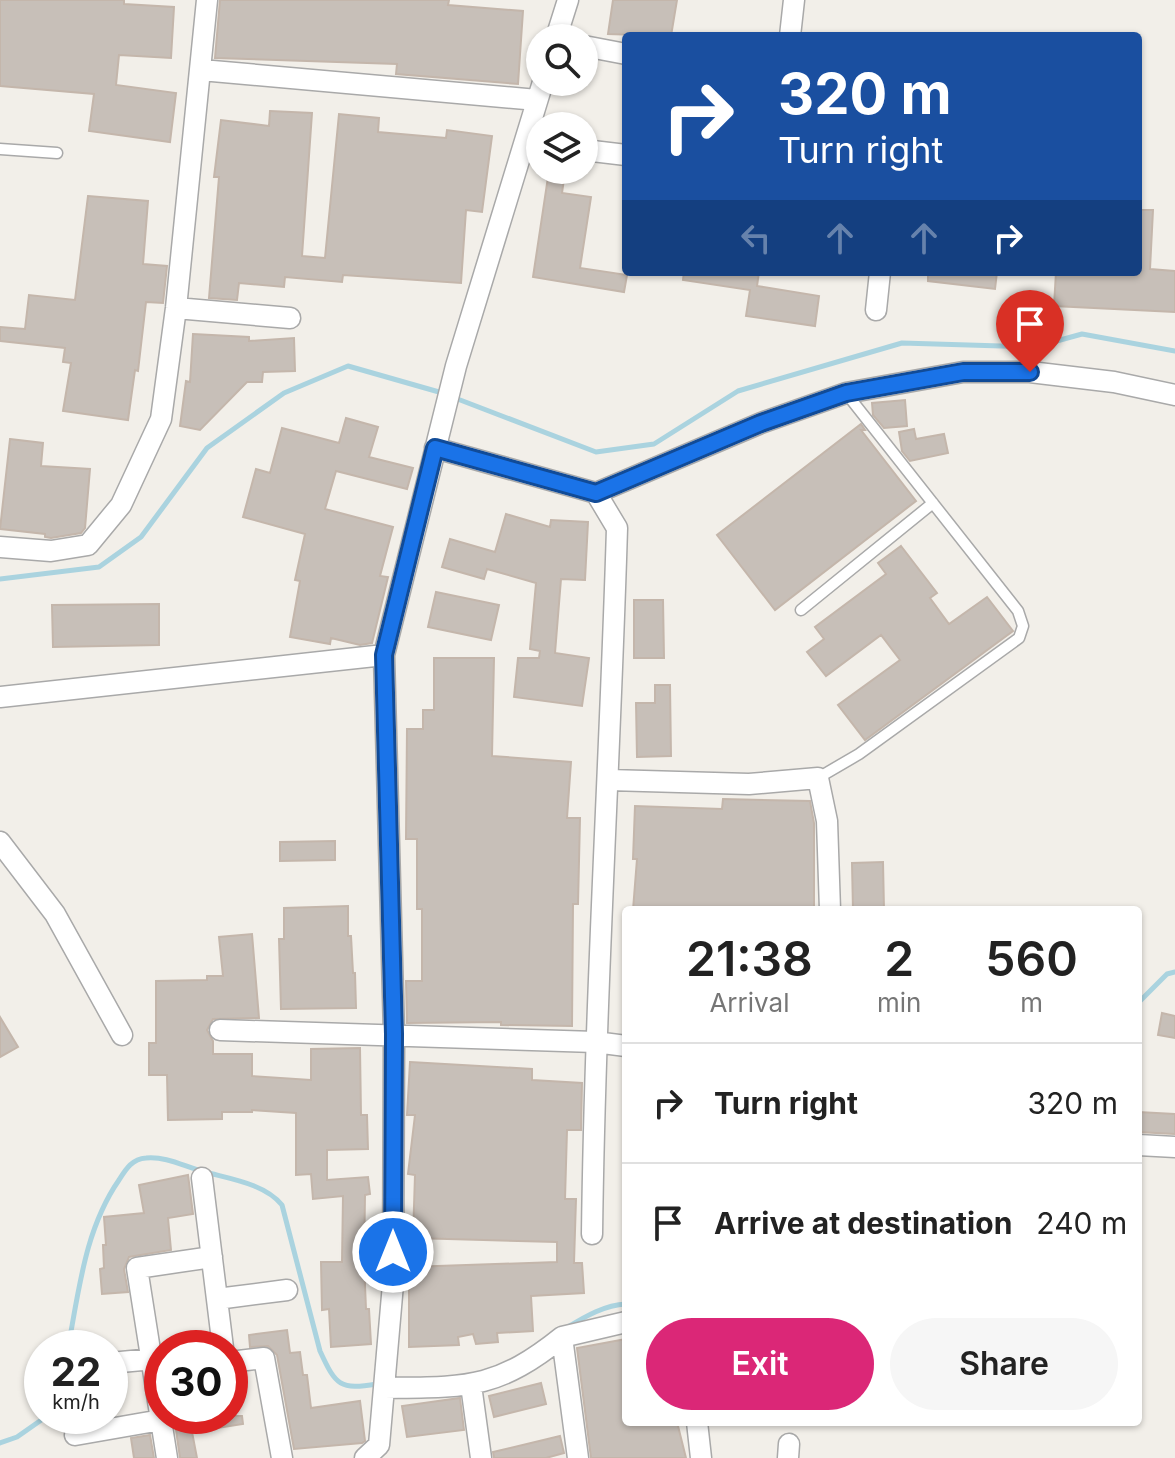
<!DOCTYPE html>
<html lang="en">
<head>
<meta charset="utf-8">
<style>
	body { margin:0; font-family:Inter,sans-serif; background:#f6f6f6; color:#222; height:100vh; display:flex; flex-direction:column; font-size:30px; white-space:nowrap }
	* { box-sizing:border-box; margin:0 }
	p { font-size:26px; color:#767676 }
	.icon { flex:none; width:44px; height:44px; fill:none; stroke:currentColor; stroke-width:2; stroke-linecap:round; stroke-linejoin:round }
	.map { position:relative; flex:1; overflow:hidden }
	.details { position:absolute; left:622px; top:906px; width:520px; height:520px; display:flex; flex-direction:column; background:#fff; border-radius:8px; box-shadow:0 2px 6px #0004 }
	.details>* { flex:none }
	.hud { position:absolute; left:622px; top:32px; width:520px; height:244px; border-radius:8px; box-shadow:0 2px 6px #0004; background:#1a4fa0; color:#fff; overflow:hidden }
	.buttons { position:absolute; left:526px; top:24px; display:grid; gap:16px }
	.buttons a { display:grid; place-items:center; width:72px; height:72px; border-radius:50%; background:#fff; box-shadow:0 2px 6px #0004; font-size:40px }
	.speed { position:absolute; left:24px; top:1330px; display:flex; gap:16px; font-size:40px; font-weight:700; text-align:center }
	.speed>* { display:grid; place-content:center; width:104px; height:104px; border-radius:50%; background:#fff; box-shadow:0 2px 6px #0004; line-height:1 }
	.speed small { font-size:20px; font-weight:400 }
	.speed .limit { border:12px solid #d22; background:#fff; color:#111 }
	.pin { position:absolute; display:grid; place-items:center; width:68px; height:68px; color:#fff; margin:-82px -34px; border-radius:50% 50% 50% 0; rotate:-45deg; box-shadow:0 0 8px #0007 }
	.pin .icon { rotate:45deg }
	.me { position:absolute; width:88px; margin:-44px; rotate:0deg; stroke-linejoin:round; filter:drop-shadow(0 0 6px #0008) }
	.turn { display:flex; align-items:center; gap:28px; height:168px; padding:0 24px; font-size:36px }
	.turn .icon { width:104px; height:104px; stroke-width:2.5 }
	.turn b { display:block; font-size:56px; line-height:68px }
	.lanes { display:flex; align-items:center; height:76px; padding:0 24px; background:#0003; justify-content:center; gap:40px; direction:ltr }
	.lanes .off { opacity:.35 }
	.eta { display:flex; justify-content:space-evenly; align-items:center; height:136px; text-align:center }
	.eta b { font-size:48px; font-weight:600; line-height:56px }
	.primary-button { display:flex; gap:16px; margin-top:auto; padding:16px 24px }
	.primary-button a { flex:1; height:92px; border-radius:48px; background:#db2777; color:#fff; font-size:32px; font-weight:600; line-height:92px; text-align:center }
	.primary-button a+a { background:#f6f6f6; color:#222 }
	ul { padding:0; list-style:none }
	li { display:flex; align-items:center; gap:24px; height:120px; padding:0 24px; border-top:2px solid #e0e0e0 }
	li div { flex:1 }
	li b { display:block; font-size:30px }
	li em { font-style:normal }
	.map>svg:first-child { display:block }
</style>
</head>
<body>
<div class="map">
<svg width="1175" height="1458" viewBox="0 0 1175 1458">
	<rect width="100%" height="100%" fill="#f2efe9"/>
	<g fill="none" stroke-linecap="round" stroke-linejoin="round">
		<path stroke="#aad3df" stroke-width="5" d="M455,398L596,452L654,444L738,391L902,343L1035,347L1082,334L1175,351
			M0,579L99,567L141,537L207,448L284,393L348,366L446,394
			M1138,1003L1167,974L1175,972
			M568,1327C586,1316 605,1305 626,1304
			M68,1348C79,1290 85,1229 119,1180C126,1169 132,1159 146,1158C167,1156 185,1167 205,1172C231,1179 265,1184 282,1205L320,1351C336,1386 340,1390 377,1384
			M0,1443L17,1437L47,1416"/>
	</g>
	<path fill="#c7bfb8" stroke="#c4b6ab" stroke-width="2" d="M0,0H124V4L174,7L171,58L119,55L116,85L176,93L170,142L89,131L94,94L0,86Z
		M220,0H449L448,5L523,11L518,84L396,74L397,64L215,58Z
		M613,0H677L671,36L608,34Z
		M270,111L312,113L302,256L325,258L339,114L379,118L378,132L446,138L447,130L492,136L482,212L466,210L461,283L343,275L342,282L285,277L284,287L239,283L237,300L209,298L219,177H214L221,120L269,126Z
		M548,177L564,179L562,193L591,197L580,268L627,275L624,292L533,277Z
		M88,196L148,201L143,264L167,266L163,303L146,302L138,371L135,370L128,420L63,411L71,363L63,362L65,348L0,341V327L25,329L29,295L75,300Z
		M1138,210H1153L1150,269L1175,271V312L1054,306L1056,272H1138Z
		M684,272H759L757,286L819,296L815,326L746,316L750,290L683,280Z
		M928,272H997L995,289L928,281Z
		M193,334L249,337V341L294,338L295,371L263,372L262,382H247L200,430L180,426L186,381L190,382Z
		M905,400L907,426L884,428L873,415L872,403Z
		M346,418L378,427L369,457L413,468L407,489L336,471L325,509L393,527L380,576L388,577L372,643L360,645L331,638L330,644L290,637L300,581L295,580L305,534L243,517L256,469L270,473L282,428L339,443Z
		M861,424L865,430H861L916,501L775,610L717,535Z
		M914,429L916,439L944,434L948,453L910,461L902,451L899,432Z
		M10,439L43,443L41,466L90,469L85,528L81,533L51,538L45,537V534L0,529Z
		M506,514L550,527L551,520L588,522L585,580L561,579L555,653L589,658L582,706L514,697L518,658H539L540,651L530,649L536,583L487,569L484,579L442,567L450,539L495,552Z
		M901,546L937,593L930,598L949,624L987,597L1013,631L865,740L838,705L900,660L881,635L826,676L807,652L824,639L815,627L886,574L878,563Z
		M436,592L499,605L491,640L428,627Z
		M634,600H663L664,658H634Z
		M159,604V645L53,647L52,605Z
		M434,658H494L492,756L571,762L567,818H580L578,904H573L572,1026L501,1025V1022L407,1023L406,981H422V909H417V839H406L407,729H423V710H434Z
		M655,685H670L671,756L637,757L636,703H655Z
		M723,799L810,801L814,823V910H633L637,859H633L635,806L722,809Z
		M335,841V860L280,861V842Z
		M883,862L884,910H853L852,863Z
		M348,906V936H351L353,973H355L356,1008L281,1009L279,939H284V908Z
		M252,934L259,1018L213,1019L207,1030L213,1041V1054H252V1076L311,1080V1049L360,1048L361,1115H367L368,1149L327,1150V1180L368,1177L370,1194L365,1195L364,1261L366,1309H369L371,1344L331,1347L329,1309L322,1310L321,1262H342L343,1196L313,1199L311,1174L296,1175V1113L252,1110V1112H222V1119L168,1120L167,1075H149V1043H156V981L207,980V976H223L219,937Z
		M1162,1013L1175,1016V1038L1158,1035Z
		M0,1017L18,1047L0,1057Z
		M410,1062L532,1069V1080L582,1083L581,1130H567L565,1199H576L574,1263H582L584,1293L531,1296L533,1331L497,1333L498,1342L476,1344L473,1334L458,1337L459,1345L409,1347V1267L557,1262V1242L413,1238L415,1175L408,1174L415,1115H407Z
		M1138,1112L1175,1114V1134L1138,1132Z
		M188,1175L193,1214L168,1218L171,1250L129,1257L124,1269L128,1292L102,1294L100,1269L104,1268L103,1245H106L104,1217L144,1213L139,1185Z
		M287,1330L290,1353L300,1352L303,1375H307L311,1408L360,1401L365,1441L362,1443L294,1449L277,1355L268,1346L250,1347L249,1335Z
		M626,1339V1422H677L686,1458H591L577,1348Z
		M541,1383L546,1404L494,1417L489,1396Z
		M460,1398L464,1430L407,1437L402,1406Z
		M174,1416H242L243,1424L192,1432L197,1458H180Z
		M150,1435L154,1458H134L131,1438Z
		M560,1436L564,1453L546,1458H494L493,1452Z"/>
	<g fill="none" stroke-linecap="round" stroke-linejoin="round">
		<defs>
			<path id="service" d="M0,149L57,153
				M801,610L933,503
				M818,778L859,754L1019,638L1023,626L1018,611L846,393"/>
			<path id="minor" d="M790,36L794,0
				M556,38L568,0
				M584,46L626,54
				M201,70L537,100
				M584,150L626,155
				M176,308L290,318
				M876,310L880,272
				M435,448L596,493L761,423L846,393L963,372H1030L1114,382L1175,395
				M0,547L51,551L88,545L121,505L161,419L176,308L207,0
				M0,697L384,655
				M609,780L749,784L818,778L827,821L830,910
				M0,842L55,914L122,1035
				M220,1030L595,1042L626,1046
				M1138,1145L1175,1147
				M202,1178L223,1348
				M592,1234C595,999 610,763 617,528L596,493
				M217,1299L287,1290
				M230,1362L264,1358L282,1458
				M110,1363L153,1359
				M471,1385L481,1458
				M385,1388C466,1387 496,1390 562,1337
				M697,1422L701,1458
				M75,1435L161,1420
				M167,1458L137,1268L212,1257
				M365,1458L379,1445L393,1284L394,1034L384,655L456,366L543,82
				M578,1458L562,1337L626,1322
				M788,1458L789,1444"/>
		</defs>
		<use href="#service" stroke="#a9a9a9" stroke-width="13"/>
		<use href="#minor" stroke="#a9a9a9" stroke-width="23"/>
		<use href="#service" stroke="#fff" stroke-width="10"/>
		<use href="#minor" stroke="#fff" stroke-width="20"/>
	</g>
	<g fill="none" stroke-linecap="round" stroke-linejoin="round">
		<defs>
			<path id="route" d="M393,1252L394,1034L384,655L435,448L596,493L761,423L846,393L963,372H1030"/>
		</defs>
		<use href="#route" stroke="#114b97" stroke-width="20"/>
		<use href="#route" stroke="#1a73e8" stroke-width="14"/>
	</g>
</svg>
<div class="buttons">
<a><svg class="icon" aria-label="search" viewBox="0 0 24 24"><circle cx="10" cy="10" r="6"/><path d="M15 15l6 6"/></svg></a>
<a><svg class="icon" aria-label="layers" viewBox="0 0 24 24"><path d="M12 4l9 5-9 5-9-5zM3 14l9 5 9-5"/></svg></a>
</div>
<div class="speed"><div>22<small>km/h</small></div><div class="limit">30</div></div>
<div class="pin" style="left:1030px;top:372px;background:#d93025"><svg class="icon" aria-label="arrive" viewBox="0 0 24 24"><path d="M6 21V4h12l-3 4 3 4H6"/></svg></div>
<svg class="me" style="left:393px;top:1252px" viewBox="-20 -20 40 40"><circle r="17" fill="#1a73e8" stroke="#fff" stroke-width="3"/><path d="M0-11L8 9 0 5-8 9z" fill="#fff"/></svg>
<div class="hud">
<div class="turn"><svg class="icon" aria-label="right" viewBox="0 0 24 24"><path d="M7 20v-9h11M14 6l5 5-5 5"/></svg><div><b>320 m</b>Turn right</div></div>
<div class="lanes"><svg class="icon off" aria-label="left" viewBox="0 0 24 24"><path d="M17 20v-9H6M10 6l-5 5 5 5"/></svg><svg class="icon off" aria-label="ahead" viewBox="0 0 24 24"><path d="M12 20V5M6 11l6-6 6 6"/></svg><svg class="icon off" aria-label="ahead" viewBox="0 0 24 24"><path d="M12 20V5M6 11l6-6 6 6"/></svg><svg class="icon" aria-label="right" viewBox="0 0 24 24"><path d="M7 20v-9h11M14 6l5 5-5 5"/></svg></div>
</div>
<section class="details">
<div class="eta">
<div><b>21:38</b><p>Arrival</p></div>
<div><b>2</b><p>min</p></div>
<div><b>560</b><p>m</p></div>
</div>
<ul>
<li><svg class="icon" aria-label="right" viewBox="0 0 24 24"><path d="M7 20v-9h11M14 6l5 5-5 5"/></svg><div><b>Turn right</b></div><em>320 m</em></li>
<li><svg class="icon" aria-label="arrive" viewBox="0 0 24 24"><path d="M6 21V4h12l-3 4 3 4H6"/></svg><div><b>Arrive at destination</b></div><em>240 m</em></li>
</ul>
<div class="primary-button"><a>Exit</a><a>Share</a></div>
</section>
</div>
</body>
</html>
